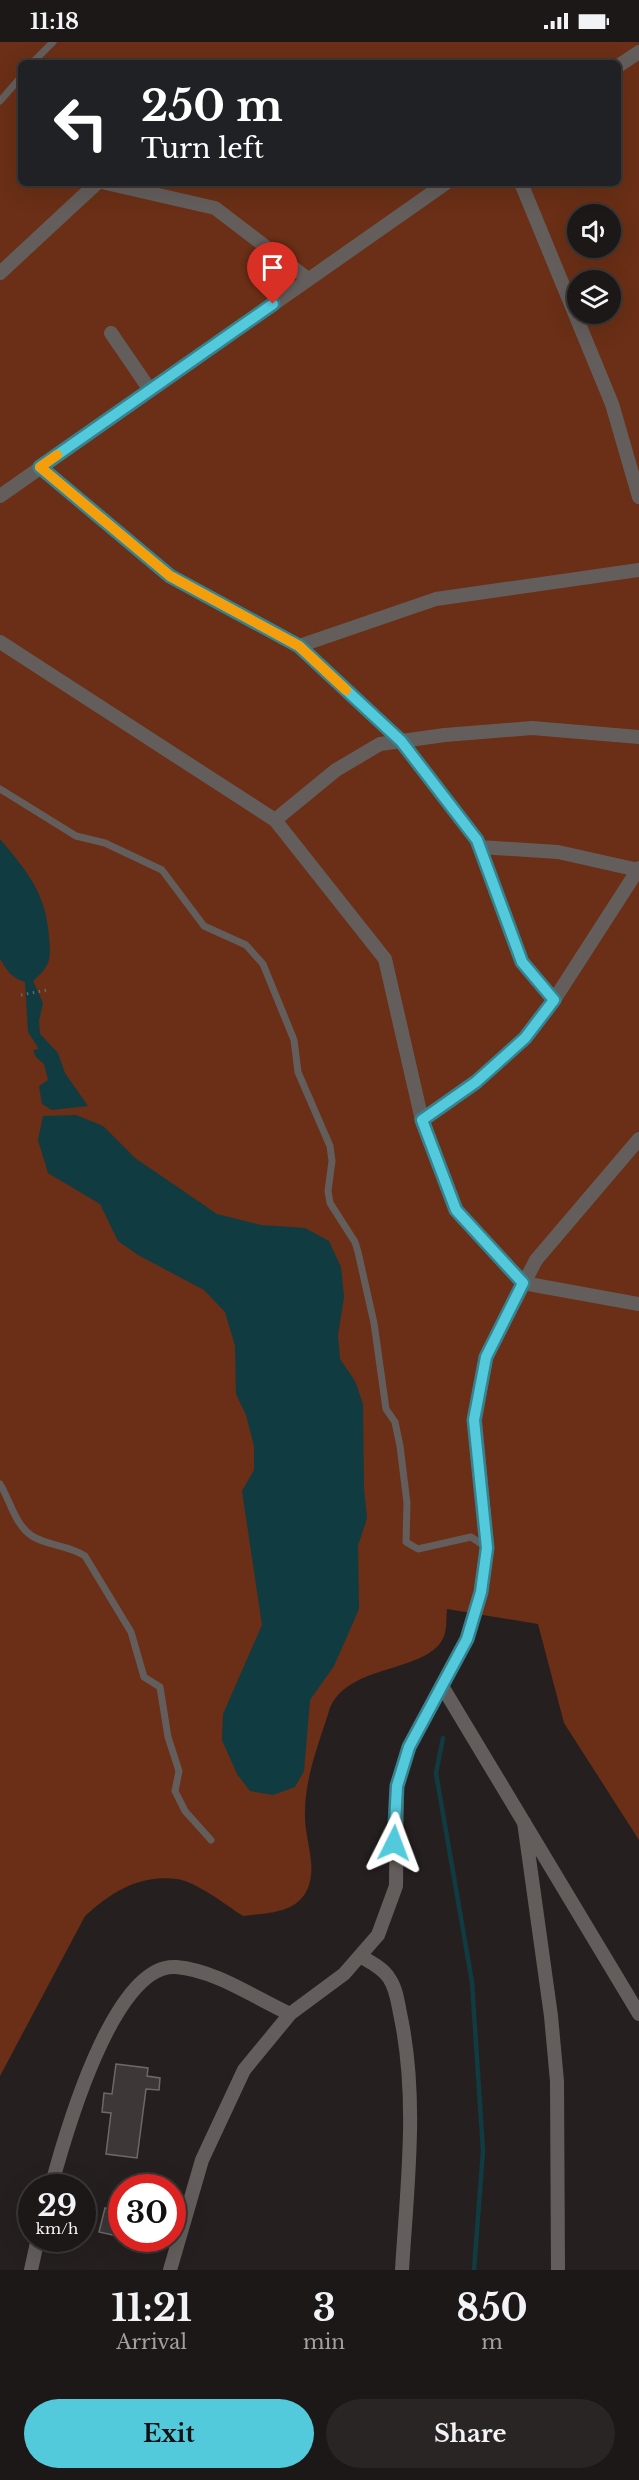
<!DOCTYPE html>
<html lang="en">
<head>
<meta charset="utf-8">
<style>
	body { margin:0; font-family:"Libre Baskerville",serif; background:#292524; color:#f1f3f6; height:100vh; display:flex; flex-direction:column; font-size:22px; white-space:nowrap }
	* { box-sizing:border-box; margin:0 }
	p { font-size:20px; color:#a0a0a1 }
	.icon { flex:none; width:33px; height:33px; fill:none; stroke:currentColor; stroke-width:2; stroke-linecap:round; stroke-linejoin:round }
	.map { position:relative; height:2228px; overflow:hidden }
	.sheet { display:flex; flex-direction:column; background:#1c1817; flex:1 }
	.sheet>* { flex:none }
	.top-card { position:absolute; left:18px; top:18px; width:603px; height:126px; border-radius:9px; box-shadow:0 6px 24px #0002,0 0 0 2px #3a3736; background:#202124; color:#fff; overflow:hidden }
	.fabs { position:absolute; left:567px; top:162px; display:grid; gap:12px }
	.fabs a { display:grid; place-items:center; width:54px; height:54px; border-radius:50%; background:#1c1817; box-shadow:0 6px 24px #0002,0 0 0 2px #3a3736; font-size:30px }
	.speed { position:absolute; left:18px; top:2132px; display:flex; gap:12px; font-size:30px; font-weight:700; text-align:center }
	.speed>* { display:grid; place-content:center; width:78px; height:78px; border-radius:50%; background:#1c1817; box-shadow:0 6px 24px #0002,0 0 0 2px #3a3736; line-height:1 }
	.speed small { font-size:15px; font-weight:400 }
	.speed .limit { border:9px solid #d22; background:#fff; color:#111 }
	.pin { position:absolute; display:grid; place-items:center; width:51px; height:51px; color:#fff; margin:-62px -26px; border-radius:50% 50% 50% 0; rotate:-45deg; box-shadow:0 0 6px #0007 }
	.pin .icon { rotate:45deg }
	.me { position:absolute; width:66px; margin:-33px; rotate:3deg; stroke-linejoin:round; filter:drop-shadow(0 0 4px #0008) }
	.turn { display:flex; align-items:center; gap:21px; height:126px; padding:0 24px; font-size:27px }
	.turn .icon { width:78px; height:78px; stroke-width:2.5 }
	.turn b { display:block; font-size:42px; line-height:51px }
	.eta { display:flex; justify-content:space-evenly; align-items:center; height:102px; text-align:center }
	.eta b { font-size:36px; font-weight:700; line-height:42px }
	.button { display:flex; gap:12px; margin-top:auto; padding:12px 24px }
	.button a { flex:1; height:69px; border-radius:36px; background:#53cadc; color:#111; font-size:24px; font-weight:700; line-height:69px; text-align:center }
	.button a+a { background:#292524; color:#f1f3f6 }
	.status { display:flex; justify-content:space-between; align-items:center; height:42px; padding:0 30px; background:#1c1817; direction:ltr }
	.status svg { height:16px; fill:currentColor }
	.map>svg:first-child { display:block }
</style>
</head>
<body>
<div class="status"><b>11:18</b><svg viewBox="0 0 49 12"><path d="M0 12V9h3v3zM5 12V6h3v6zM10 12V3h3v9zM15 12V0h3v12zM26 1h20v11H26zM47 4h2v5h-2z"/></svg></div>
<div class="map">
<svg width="639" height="2228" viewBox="0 0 639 2228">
	<rect width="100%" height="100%" fill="#25201f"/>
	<path fill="#6a2f16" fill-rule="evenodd" d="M0,0H639V1798L564,1681L538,1582L447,1567C446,1575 447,1587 444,1594C430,1632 345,1620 329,1669C318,1704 304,1738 305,1775C305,1799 318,1825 307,1848C296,1872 265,1871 243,1874C226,1863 197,1840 177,1837C140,1832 111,1850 85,1874L0,2034ZM21,21H618V141H21ZM578,172H610V206H578ZM578,238H610V272H578Z"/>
	<path fill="#0f3b41" d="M0,797C27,829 46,851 49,895C51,917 51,923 33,939L43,961L39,979L40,992L58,1011L65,1031L88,1064L52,1068L42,1062L39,1044L48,1038L44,1022L36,1015L33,1008L39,1007L28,990L25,940C11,936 7,928 0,917Z
		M76,1073L103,1084L135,1116L217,1172L261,1183L305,1186L329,1199L341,1225L344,1255L338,1293L340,1317L355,1339L363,1362L364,1447L367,1476L358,1504L359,1567L334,1624L310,1658L304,1729L295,1745L273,1753L250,1749L237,1732L222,1698L223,1672L262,1583L242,1449L254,1428V1404L246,1373L236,1352L235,1304L225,1270L204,1248L138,1213L118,1199L100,1162L48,1131L38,1098L43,1074Z"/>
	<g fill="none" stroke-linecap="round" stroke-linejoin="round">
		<path stroke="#0f3b41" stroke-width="4.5" d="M443,1696L436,1731L472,1940L483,2109L474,2228"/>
	</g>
	<path fill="#3d3837" stroke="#6e6967" stroke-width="1.5" d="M116,2022L148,2026L147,2034L160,2036L159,2048L146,2047L137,2116L106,2112L111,2071L102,2070L104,2051L112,2052Z
		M105,2166L122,2170V2195L99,2190Z"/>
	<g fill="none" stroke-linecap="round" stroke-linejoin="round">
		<path stroke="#6b6766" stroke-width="3" stroke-dasharray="1.5 4.5" stroke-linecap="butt" d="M21,953L47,948"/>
		<path stroke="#635e5c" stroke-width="7" d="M32,21L53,0
			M0,59L21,35
			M0,747L76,794L105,801L162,828L204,884L246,903L263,922L294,998L298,1030L330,1104L332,1119L328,1149L330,1161L355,1200L358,1210L374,1281L386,1367L395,1380L400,1404L407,1461L406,1500L418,1507L471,1495L486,1505
			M0,1442C10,1458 15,1483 32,1494C48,1504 68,1503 85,1514L131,1590L144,1635L160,1645L168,1695L179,1729L175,1749L185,1769L211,1798"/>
		<path stroke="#635e5c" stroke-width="14" d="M618,24L639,10
			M106,141L215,166L308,237
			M521,141L612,362L639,455
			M0,231L97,141
			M111,291L150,348
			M40,425L170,534L299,604L401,699L477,798L522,920L554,958
			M0,454L446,141
			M0,600L275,778L385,917L422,1078L456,1168L523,1241L639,1262
			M299,604L436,557L639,528
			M275,778L336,728L380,702L445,693L532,686L639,695
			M480,805L558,810L638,828
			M422,1078L476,1040L525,996L554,958L639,826
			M442,1644L639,1972
			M524,1780L551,1974L557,2039L558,2228
			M360,1914C370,1920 383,1926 389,1936C397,1947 398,1963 401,1976C418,2059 407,2144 402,2228
			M51,2145C64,2097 113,1920 176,1925C215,1928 255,1956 290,1972
			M31,2228L38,2196
			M170,2228L202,2118L244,2028L290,1972L344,1932L378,1893L396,1844L397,1744L409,1705L467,1597L481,1550L487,1506L475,1378L486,1315L536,1218L639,1097"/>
	</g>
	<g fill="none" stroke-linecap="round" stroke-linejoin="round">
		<defs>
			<path id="route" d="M273,262L40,425L170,534L299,604L401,699L477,798L522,920L554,958L525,996L476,1040L422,1078L456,1168L523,1241L486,1315L474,1378L487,1506L481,1550L467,1597L409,1705L397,1744L394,1801"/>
		</defs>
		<use href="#route" stroke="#36838f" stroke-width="15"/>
		<use href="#route" stroke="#53cadc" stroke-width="10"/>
		<path stroke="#f59e0b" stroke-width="10" d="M57,413L40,425L170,534L299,604L346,648"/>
	</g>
</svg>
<div class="fabs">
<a><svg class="icon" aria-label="sound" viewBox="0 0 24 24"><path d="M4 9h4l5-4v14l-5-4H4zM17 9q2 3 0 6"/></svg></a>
<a><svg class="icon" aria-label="layers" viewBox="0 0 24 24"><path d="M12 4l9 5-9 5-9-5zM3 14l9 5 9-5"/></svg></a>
</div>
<div class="speed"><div>29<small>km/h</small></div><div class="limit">30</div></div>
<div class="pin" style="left:273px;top:262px;background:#d93025"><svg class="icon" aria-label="arrive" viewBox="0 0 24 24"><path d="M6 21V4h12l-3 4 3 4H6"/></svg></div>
<svg class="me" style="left:394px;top:1801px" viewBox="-20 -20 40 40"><path d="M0-17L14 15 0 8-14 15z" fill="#53cadc" stroke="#fff" stroke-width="4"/></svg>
<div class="top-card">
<div class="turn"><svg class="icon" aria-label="left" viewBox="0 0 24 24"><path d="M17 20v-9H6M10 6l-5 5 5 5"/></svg><div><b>250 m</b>Turn left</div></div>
</div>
</div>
<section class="sheet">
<div class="eta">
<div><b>11:21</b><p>Arrival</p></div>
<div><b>3</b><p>min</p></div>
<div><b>850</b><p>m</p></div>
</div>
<div class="button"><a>Exit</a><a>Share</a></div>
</section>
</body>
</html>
